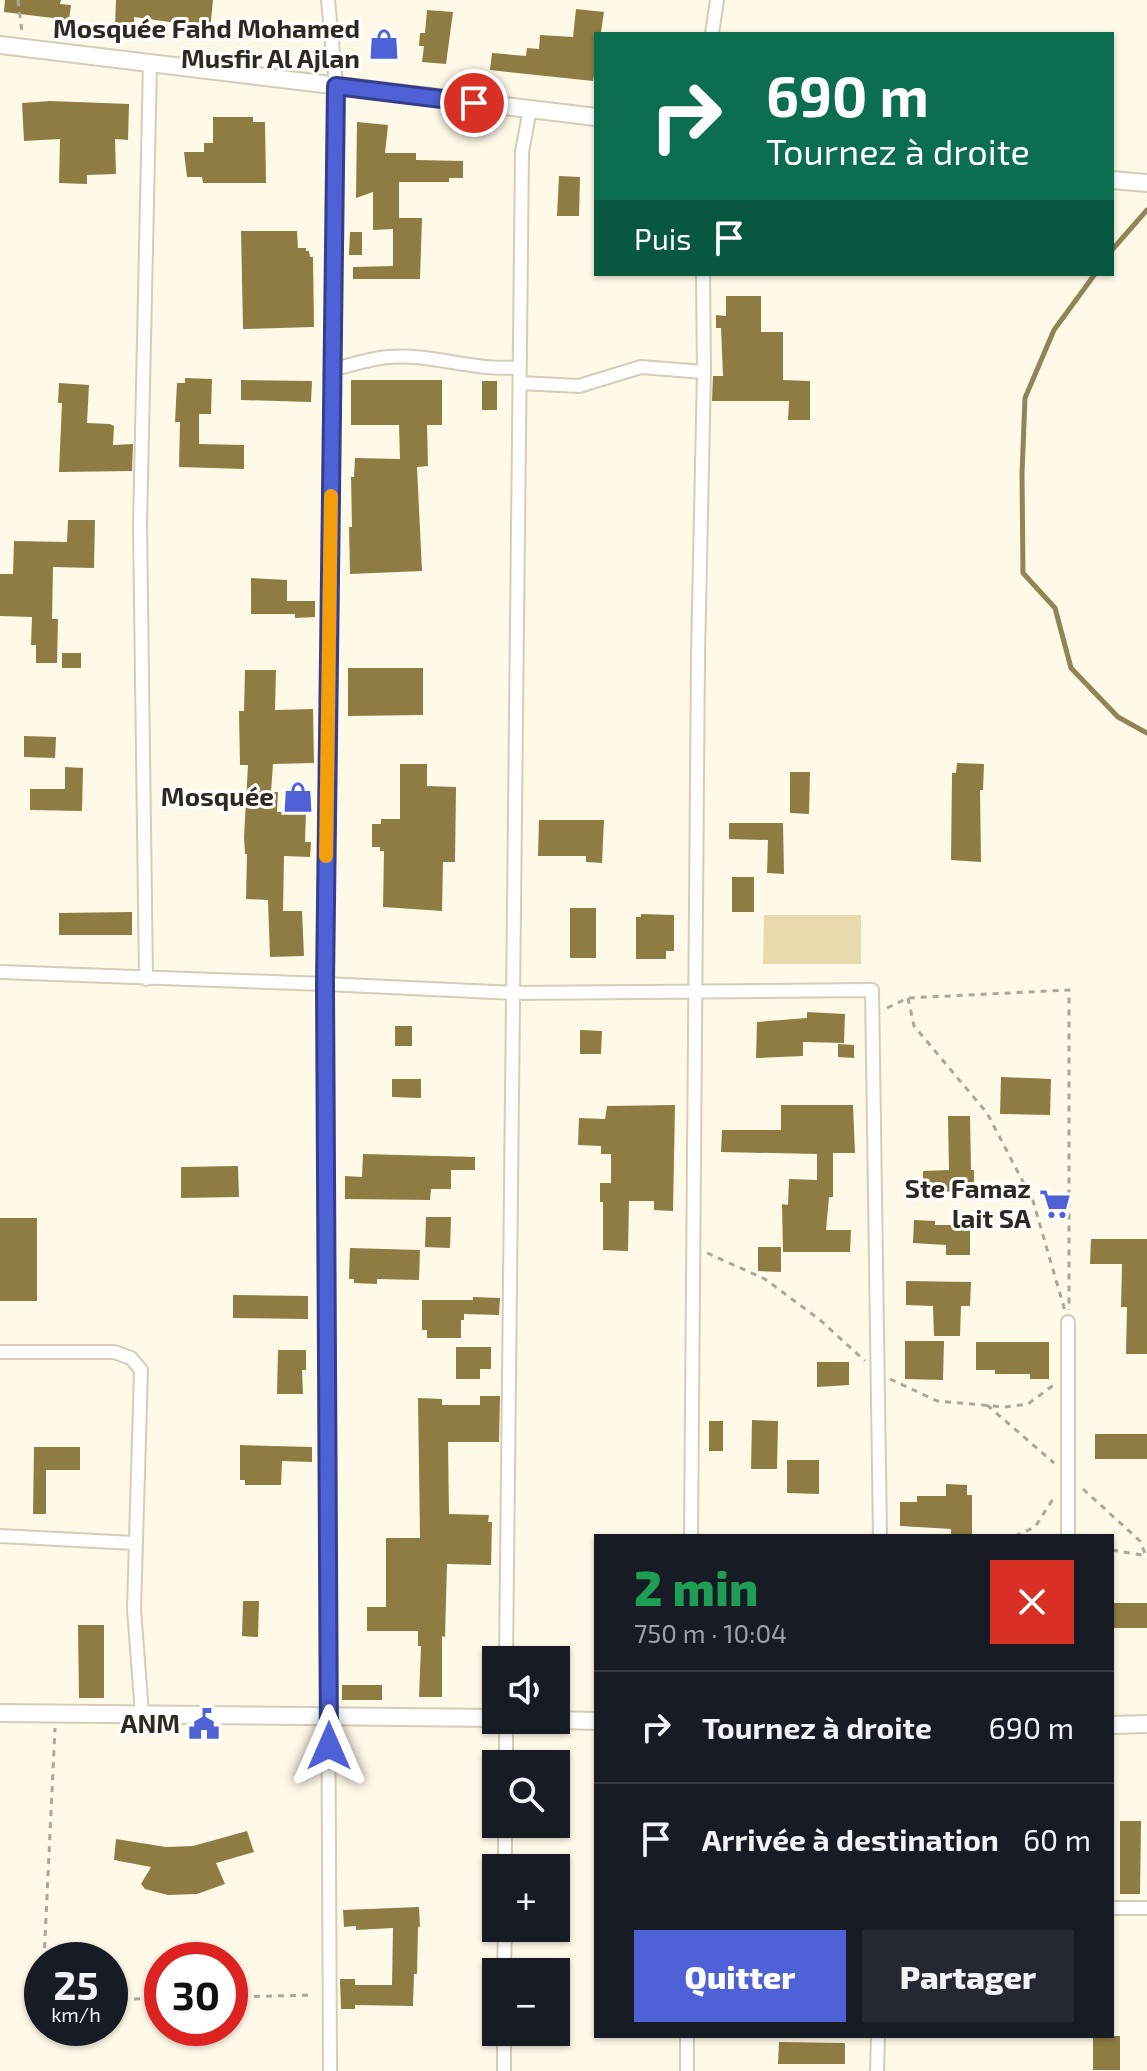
<!DOCTYPE html>
<html lang="fr">
<head>
<meta charset="utf-8">
<style>
	body { margin:0; font-family:"Exo 2",sans-serif; background:#242831; color:#f1f3f6; height:100vh; display:flex; flex-direction:column; font-size:30px; white-space:nowrap }
	* { box-sizing:border-box; margin:0 }
	p { font-size:26px; color:#9ea1a6 }
	.icon { flex:none; width:44px; height:44px; fill:none; stroke:currentColor; stroke-width:2; stroke-linecap:round; stroke-linejoin:round }
	.map { position:relative; flex:1; overflow:hidden }
	.sheet { position:absolute; left:594px; top:1534px; width:520px; height:504px; display:flex; flex-direction:column; background:#171b24; border-radius:0px; box-shadow:0 2px 6px #0004 }
	.sheet>* { flex:none }
	.banner { position:absolute; left:594px; top:32px; width:520px; height:244px; border-radius:0px; box-shadow:0 2px 6px #0004; background:#0b6e4f; color:#fff; overflow:hidden }
	.buttons { position:absolute; left:482px; top:1646px; display:grid; gap:16px }
	.buttons a { display:grid; place-items:center; width:88px; height:88px; border-radius:0px; background:#171b24; box-shadow:0 2px 6px #0004; font-size:40px }
	.speed { position:absolute; left:24px; top:1942px; display:flex; gap:16px; font-size:40px; font-weight:700; text-align:center }
	.speed>* { display:grid; place-content:center; width:104px; height:104px; border-radius:50%; background:#171b24; box-shadow:0 2px 6px #0004; line-height:1 }
	.speed small { font-size:20px; font-weight:400 }
	.speed .limit { border:12px solid #d22; background:#fff; color:#111 }
	.pin { position:absolute; display:grid; place-items:center; width:68px; height:68px; color:#fff; margin:-34px; border:4px solid #fff; border-radius:50%; box-shadow:0 2px 8px #0007 }
	.me { position:absolute; width:88px; margin:-44px; rotate:0deg; stroke-linejoin:round; filter:drop-shadow(0 0 6px #0008) }
	.turn { display:flex; align-items:center; gap:28px; height:168px; padding:0 40px; font-size:36px }
	.turn .icon { width:104px; height:104px; stroke-width:2.5 }
	.turn b { display:block; font-size:56px; line-height:68px }
	.then { display:flex; align-items:center; height:76px; padding:0 40px; background:#0003; gap:16px; font-size:30px }
	.round { display:grid; place-items:center; flex:none; width:84px; height:84px; border-radius:0px; background:#242831 }
	.head { display:flex; align-items:center; justify-content:space-between; height:136px; padding:0 40px }
	h1 { font-size:48px; font-weight:800; line-height:60px; color:#1e9e55 }
	.cta { display:flex; gap:16px; margin-top:auto; padding:16px 40px }
	.cta a { flex:1; height:92px; border-radius:0px; background:#4e61d6; color:#fff; font-size:32px; font-weight:800; line-height:92px; text-align:center }
	.cta a+a { background:#242831; color:#f1f3f6 }
	ul { padding:0; list-style:none }
	li { display:flex; align-items:center; gap:24px; height:112px; padding:0 40px; border-top:2px solid #363941 }
	li div { flex:1 }
	li b { display:block; font-size:30px }
	li em { font-style:normal }
	.map>svg:first-child { display:block }
</style>
</head>
<body>
<div class="map">
<svg width="1147" height="2071" viewBox="0 0 1147 2071">
	<rect width="100%" height="100%" fill="#fff9e8"/>
	<path fill="#e9daad" d="M764,915H861V964H763Z"/>
	<g fill="none" stroke-linecap="round" stroke-linejoin="round">
		<path stroke="#928459" stroke-width="5" d="M1112,250L1147,210
			M1095,274L1054,330L1025,398L1022,474L1023,573L1055,608L1071,668L1118,717L1147,733"/>
	</g>
	<path fill="#8f7c43" d="M5,0H61L60,4L71,5L69,20L4,12Z
		M116,0H213L210,31L184,28V24L134,17V28L115,27Z
		M576,9L604,12L601,32L596,34V65L593,81L490,70L492,53L526,56L527,48L539,49L540,35L573,37Z
		M427,10L453,12L446,64L422,62L424,46H419L420,33H425Z
		M50,101L129,104L128,140L115,139L116,174L87,175V184L59,183L60,139L24,141L22,103Z
		M213,117H253V122H265L266,183H203L202,177H187L184,152H204V143H213Z
		M357,122L388,125L385,153H416V160L463,161V178H449V182H399V218H422L420,279H353V267L393,266V229L373,230V192L356,198Z
		M559,176L580,177L579,216H557Z
		M241,231H297L298,248H306V251H309L310,257H313L314,327L243,329Z
		M350,232H362V255H349Z
		M726,296H761V332H783V380L810,381V420H788L789,401H712L713,376H723L721,328H716V315L726,316Z
		M185,378L212,379L211,414H199V444L244,445V469L179,467L180,422H175L177,383H185Z
		M241,380L312,381L311,402L241,400Z
		M351,380H442V425H427L428,466L417,467L422,571L350,574L349,527H352L351,477H354L355,458L400,459L399,425H351Z
		M482,381H497V410H482Z
		M59,383L89,385L87,423L110,424L114,426L113,445L133,444L132,471L59,472L62,403H58Z
		M68,520H95L94,568L53,567L52,619H58L57,663H36V645H31L32,617L0,616V574H13L14,541L67,542Z
		M251,578L287,580V601H315V617L295,618V614H251Z
		M62,653H81V668H62Z
		M348,668H423V715L348,716Z
		M245,670H276L275,710L313,709L314,763L273,764L271,792H278L277,812H306L305,842H311L310,857L284,856L283,911H302L304,956L270,957L268,900L246,899L247,854H245L244,837L248,765H240L239,711H244Z
		M24,736L56,737L55,758L24,757Z
		M957,763L984,764L983,790H980L981,862L951,860L952,773H956Z
		M400,764H427V786L456,787L455,862H443L442,911L383,907L384,851H380V847H372V824H381V819H400Z
		M65,767L83,768L82,811L30,810V789H65Z
		M790,772H810L809,814L790,813Z
		M539,820H604L602,863L586,862V856H538Z
		M729,823H783L784,874L767,873L768,840L729,839Z
		M732,877H754V912H732Z
		M570,908H596V958H570Z
		M132,912V935H59V913Z
		M641,914L674,915V951H666V959H636V917H641Z
		M807,1012L845,1014L844,1043L803,1042V1056L756,1058L757,1022L807,1018Z
		M395,1026H412V1046H395Z
		M580,1030L602,1031L601,1054H580Z
		M838,1044L854,1045V1058L838,1057Z
		M1001,1077L1051,1079L1050,1115L1000,1114Z
		M392,1079H421V1098L392,1097Z
		M675,1105L673,1211L654,1210V1201H629L628,1251L603,1250V1202H600V1183H611V1154H601V1146L578,1145L579,1118L605,1119L607,1106Z
		M781,1105H853L855,1153H833V1197H829L826,1230H851L850,1252H783L782,1204L788,1205L789,1179L817,1180V1154L721,1152L722,1130H781Z
		M948,1116H970L971,1170H974V1191L923,1192V1171L949,1170Z
		M363,1154L475,1157V1170H451V1189H431L430,1200L345,1199V1176L362,1177Z
		M238,1166L239,1197L181,1198V1167Z
		M426,1217H451L450,1248L425,1247Z
		M0,1218H37V1301H0Z
		M914,1220L935,1221V1225H970V1255H946V1245L913,1243Z
		M1091,1239H1147V1354H1126L1127,1307H1121L1122,1264H1090Z
		M758,1247H781V1272L758,1271Z
		M350,1248L420,1250L419,1280L377,1279V1284L354,1283V1279H349Z
		M906,1281L971,1282L970,1306H961L960,1336H934L933,1306L906,1305Z
		M233,1295L308,1296V1319L233,1318Z
		M473,1297L500,1298L499,1315L464,1314V1320H461V1338H427V1330H422V1300H473Z
		M905,1341H944L943,1380L905,1379Z
		M976,1342H1049V1379H1030V1374H995V1370H976Z
		M456,1347H491V1369H480V1379H456Z
		M278,1350H306V1370H302L303,1394H277Z
		M817,1362H849V1385L817,1387Z
		M480,1396H500L499,1442H448L449,1514L489,1515L488,1522H492L491,1565L447,1564L445,1637L442,1636V1697H419L421,1646H418V1631H367V1607H386V1538H420L418,1398L442,1399V1405H480Z
		M752,1420L778,1421L777,1469H751Z
		M709,1421H723V1451H709Z
		M1095,1434H1147V1459H1095Z
		M240,1445L312,1447V1462L282,1461L281,1485H245V1480H240Z
		M34,1447H80V1470H46V1514H33Z
		M787,1460H819V1494L787,1493Z
		M946,1484L967,1485V1495H972V1536H951V1529L900,1526V1502H917V1496H946Z
		M243,1601H259L258,1637L242,1636Z
		M1112,1603H1147V1628H1112Z
		M78,1625H104V1698H79Z
		M342,1685H382V1700H342Z
		M1120,1821H1141L1140,1894H1120Z
		M247,1831L254,1852L216,1863L225,1884L197,1894L168,1895L145,1889L141,1884L151,1867L114,1860L116,1839L166,1847L193,1846Z
		M419,1907L420,1927H418L417,1974H414L413,2006L355,2005V2009H341L340,1979H355V1985H392L393,1928L356,1930V1926L344,1927L343,1910Z
		M1093,2036H1120V2070H1093Z
		M779,2042L845,2043V2064H778Z"/>
	<g fill="none" stroke-linecap="round" stroke-linejoin="round">
		<defs>
			<path id="minor" d="M328,0L336,86L325,984L513,993L872,990L880,1536
				M712,34L717,0
				M703,274L704,372
				M332,370C350,365 369,359 388,357C432,353 475,372 520,367
				M520,383L579,386L641,367L704,372L698,655L691,1536
				M0,972L325,984L330,2071
				M146,979L140,525L150,63
				M0,1352H114L131,1358L141,1370L134,1609L142,1714
				M0,1536L134,1543
				M1068,1536V1322
				M506,1660L522,152L530,109
				M506,1764V1720
				M505,1868V1824
				M1112,1908H1147
				M504,1972L505,1928
				M504,2071V2032
				M687,2071V2036
				M877,2071L878,2036"/>
			<path id="tertiary" d="M0,45L596,117
				M1112,180L1147,183
				M0,1713L496,1718
				M556,1720L596,1721
				M1112,1725L1147,1724"/>
		</defs>
		<use href="#minor" stroke="#d4cdb8" stroke-width="16"/>
		<use href="#tertiary" stroke="#d4cdb8" stroke-width="20"/>
		<path stroke="#aba799" stroke-width="3" stroke-dasharray="6 6" stroke-linecap="butt" d="M18,0L22,32
			M908,998L914,1026L987,1113L1033,1201L1065,1311
			M887,1008L908,998L1069,990V1310
			M707,1253L765,1279L820,1320L865,1361
			M890,1379L937,1401L1005,1407L1028,1404L1055,1384
			M987,1405L1054,1463
			M1083,1489L1140,1541L1146,1556
			M1015,1536L1035,1527L1053,1499
			M1112,1550L1147,1556
			M44,1960L55,1728
			M230,1997L314,1995
			M110,2000L162,1998"/>
		<use href="#minor" stroke="#fff" stroke-width="12"/>
		<use href="#tertiary" stroke="#fff" stroke-width="16"/>
	</g>
	<g fill="none" stroke-linecap="round" stroke-linejoin="round">
		<defs>
			<path id="route" d="M329,1746L325,984L336,86L474,103"/>
		</defs>
		<use href="#route" stroke="#333f8b" stroke-width="20"/>
		<use href="#route" stroke="#4e61d6" stroke-width="14"/>
		<path stroke="#f59e0b" stroke-width="14" d="M326,856L331,496"/>
	</g>
	<defs>
		<symbol id="shop-bare" viewBox="-9 -9 18 18"><path d="M-5-2.5h2.3a2.7 3.5 0 0 1 5.4 0H5L5.5 6h-11ZM-1.5-2.5h3a1.5 2.3 0 0 0-3 0Z" fill="#4e61d6" stroke="#fff" stroke-width="2.5" paint-order="stroke"/></symbol>
		<symbol id="supermarket-bare" viewBox="-9 -9 18 18"><path d="M-6-5.5h2.5l.6 2H6L4.5 2H-2.5L-4.4-4H-6ZM-1.5 3.2a1.3 1.3 0 1 0 .1 0ZM3 3.2a1.3 1.3 0 1 0 .1 0Z" fill="#4e61d6" stroke="#fff" stroke-width="2.5" paint-order="stroke"/></symbol>
		<symbol id="civic-bare" viewBox="-9 -9 18 18"><path d="M-.6-6.5H3V-4.5H.6V-3L4-1V1h2V6H-6V1h2V-1L-.6-3ZM-1.2 2.5V6h2.4V2.5Z" fill="#4e61d6" stroke="#fff" stroke-width="2.5" paint-order="stroke"/></symbol>
	</defs>
	<g fill-rule="evenodd">
		<use href="#shop-bare" x="362" y="22" width="44" height="44"/>
		<use href="#shop-bare" x="276" y="775" width="44" height="44"/>
		<use href="#supermarket-bare" x="1033" y="1182" width="44" height="44"/>
		<use href="#civic-bare" x="182" y="1702" width="44" height="44"/>
	</g>
	<g text-anchor="middle" stroke-width="6" stroke-linejoin="round" paint-order="stroke">
		<g font-size="26" font-weight="bold" fill="#2d2a22" stroke="#fff" text-anchor="end">
			<text x="360" y="38">Mosquée Fahd Mohamed<tspan x="360" dy="30">Musfir Al Ajlan</tspan></text>
			<text x="274" y="806">Mosquée</text>
			<text x="1031" y="1198">Ste Famaz<tspan x="1031" dy="30">lait SA</tspan></text>
			<text x="180" y="1733">ANM</text>
		</g>
	</g>
</svg>
<div class="buttons">
<a><svg class="icon" aria-label="sound" viewBox="0 0 24 24"><path d="M4 9h4l5-4v14l-5-4H4zM17 9q2 3 0 6"/></svg></a>
<a><svg class="icon" aria-label="search" viewBox="0 0 24 24"><circle cx="10" cy="10" r="6"/><path d="M15 15l6 6"/></svg></a>
<a>+</a>
<a>−</a>
</div>
<div class="speed"><div>25<small>km/h</small></div><div class="limit">30</div></div>
<div class="pin" style="left:474px;top:103px;background:#d93025"><svg class="icon" aria-label="arrive" viewBox="0 0 24 24"><path d="M6 21V4h12l-3 4 3 4H6"/></svg></div>
<svg class="me" style="left:329px;top:1746px" viewBox="-20 -20 40 40"><path d="M0-17L14 15 0 8-14 15z" fill="#4e61d6" stroke="#fff" stroke-width="4"/></svg>
<div class="banner">
<div class="turn"><svg class="icon" aria-label="right" viewBox="0 0 24 24"><path d="M7 20v-9h11M14 6l5 5-5 5"/></svg><div><b>690 m</b>Tournez à droite</div></div>
<div class="then">Puis<svg class="icon" aria-label="arrive" viewBox="0 0 24 24"><path d="M6 21V4h12l-3 4 3 4H6"/></svg></div>
</div>
<section class="sheet">
<div class="head"><div><h1>2 min</h1><p>750 m · 10:04</p></div><a class="round" style="background:#d93025;color:#fff"><svg class="icon" aria-label="close" viewBox="0 0 24 24"><path d="M6 6l12 12M18 6L6 18"/></svg></a></div>
<ul>
<li><svg class="icon" aria-label="right" viewBox="0 0 24 24"><path d="M7 20v-9h11M14 6l5 5-5 5"/></svg><div><b>Tournez à droite</b></div><em>690 m</em></li>
<li><svg class="icon" aria-label="arrive" viewBox="0 0 24 24"><path d="M6 21V4h12l-3 4 3 4H6"/></svg><div><b>Arrivée à destination</b></div><em>60 m</em></li>
</ul>
<div class="cta"><a>Quitter</a><a>Partager</a></div>
</section>
</div>
</body>
</html>
